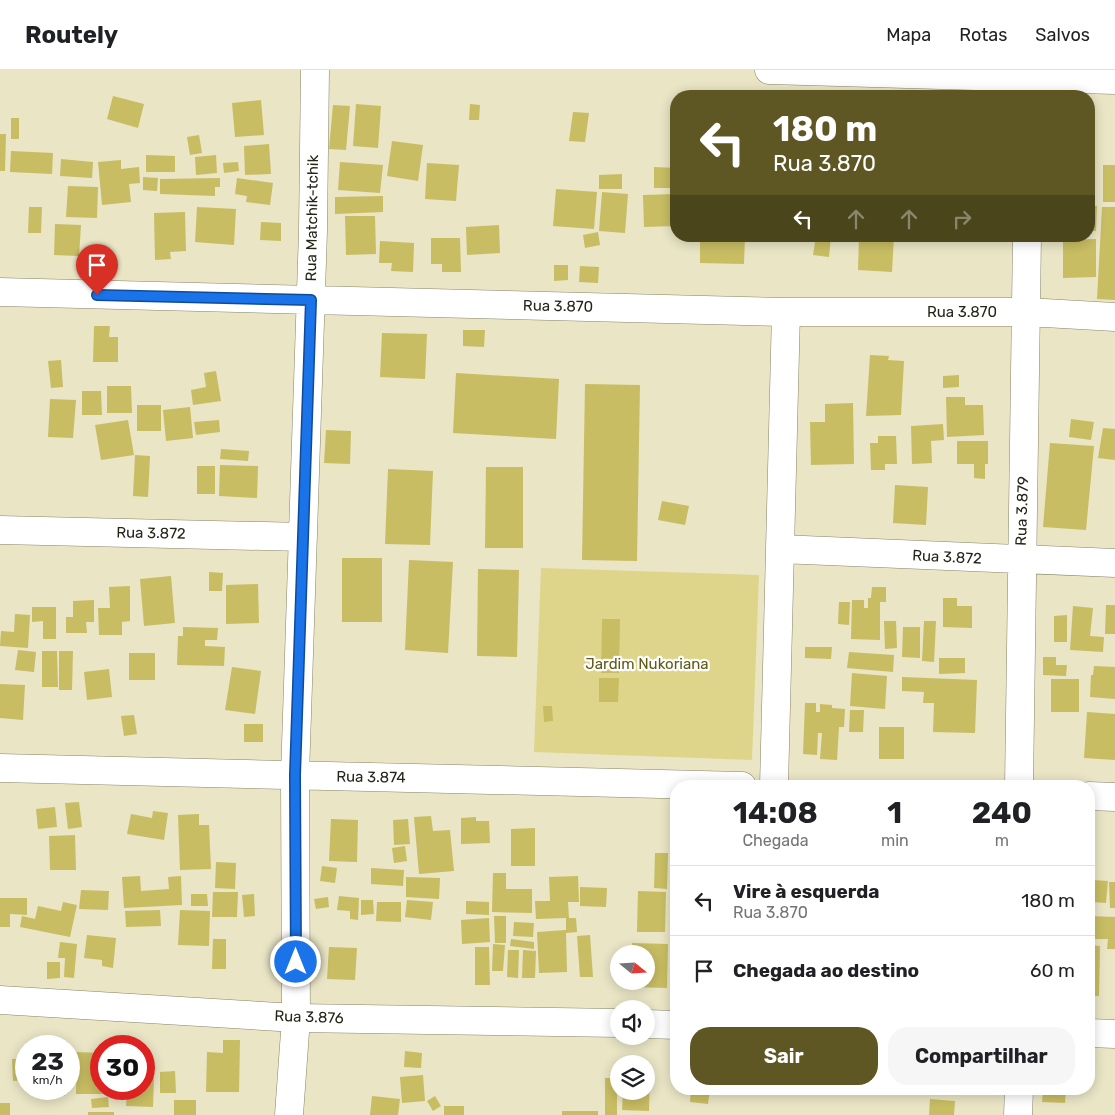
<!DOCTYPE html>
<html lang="pt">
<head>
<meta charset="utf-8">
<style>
	body { margin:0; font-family:Rubik,sans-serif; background:#f6f6f6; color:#202124; height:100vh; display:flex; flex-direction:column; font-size:19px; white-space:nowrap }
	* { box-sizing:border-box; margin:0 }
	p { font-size:16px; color:#757577 }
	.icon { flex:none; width:28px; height:28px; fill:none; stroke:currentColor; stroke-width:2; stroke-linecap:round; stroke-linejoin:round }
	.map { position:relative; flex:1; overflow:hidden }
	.sheet { position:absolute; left:670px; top:710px; width:425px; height:315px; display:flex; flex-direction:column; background:#fff; border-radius:20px; box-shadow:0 2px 12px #0003 }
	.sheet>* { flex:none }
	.banner { position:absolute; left:670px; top:20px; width:425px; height:152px; border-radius:20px; box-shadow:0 2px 12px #0003; background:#5e5724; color:#fff; overflow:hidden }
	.needle { width:32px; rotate:108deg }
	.fabs { position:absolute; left:610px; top:875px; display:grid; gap:10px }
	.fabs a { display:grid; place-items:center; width:45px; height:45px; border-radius:50%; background:#fff; box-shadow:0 2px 12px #0003; font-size:25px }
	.speed { position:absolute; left:15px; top:965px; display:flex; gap:10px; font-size:25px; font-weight:700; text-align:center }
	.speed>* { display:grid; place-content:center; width:65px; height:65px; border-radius:50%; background:#fff; box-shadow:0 2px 12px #0003; line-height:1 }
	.speed small { font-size:12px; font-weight:400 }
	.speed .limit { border:8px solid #d22; background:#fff; color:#111 }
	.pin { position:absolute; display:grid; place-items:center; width:42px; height:42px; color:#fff; margin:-51px -21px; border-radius:50% 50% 50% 0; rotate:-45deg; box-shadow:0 0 5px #0007 }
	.pin .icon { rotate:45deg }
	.me { position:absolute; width:55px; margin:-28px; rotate:0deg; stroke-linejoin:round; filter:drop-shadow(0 0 4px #0008) }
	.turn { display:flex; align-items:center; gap:18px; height:105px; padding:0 20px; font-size:22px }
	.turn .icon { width:65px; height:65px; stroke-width:2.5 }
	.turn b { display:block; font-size:35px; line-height:42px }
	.lanes { display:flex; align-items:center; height:48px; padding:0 20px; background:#0003; justify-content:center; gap:25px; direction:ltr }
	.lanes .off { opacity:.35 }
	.eta { display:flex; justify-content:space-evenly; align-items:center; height:85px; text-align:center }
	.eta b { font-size:30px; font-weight:700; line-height:35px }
	.button { display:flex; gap:10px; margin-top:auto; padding:10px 20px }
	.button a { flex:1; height:58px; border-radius:20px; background:#5e5724; color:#fff; font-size:20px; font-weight:700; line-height:58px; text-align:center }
	.button a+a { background:#f6f6f6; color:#202124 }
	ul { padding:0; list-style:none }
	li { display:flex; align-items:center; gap:15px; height:70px; padding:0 20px; border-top:1px solid #e0e0e0 }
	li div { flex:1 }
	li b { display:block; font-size:19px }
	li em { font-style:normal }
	header { display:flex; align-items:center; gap:30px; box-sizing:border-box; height:70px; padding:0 25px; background:#fff; border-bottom:1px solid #e0e0e0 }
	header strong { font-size:24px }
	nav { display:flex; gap:28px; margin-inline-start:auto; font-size:18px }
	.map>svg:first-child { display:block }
</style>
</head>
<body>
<header>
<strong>Routely</strong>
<nav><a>Mapa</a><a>Rotas</a><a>Salvos</a></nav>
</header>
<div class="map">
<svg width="1115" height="1045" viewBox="0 0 1115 1045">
	<rect width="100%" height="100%" fill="#e9e5c5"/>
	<path fill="#ded58a" d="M541,498L759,505L752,690L534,682Z"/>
	<path fill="#c8bd63" d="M113,26L144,34L138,58L107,49Z
		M261,30L264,65L235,67L232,33Z
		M356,34L381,36L378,78L353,76Z
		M470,34L480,35L479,50H469Z
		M333,35L350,36L346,80L329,79Z
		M573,42L589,43L585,72L569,71Z
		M11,48H19V69H11Z
		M0,64H6L5,101H0Z
		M199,65L202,83L190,85L187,67Z
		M392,71L423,75L418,111L387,106Z
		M269,74L271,104L245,105L244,76Z
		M11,81L53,83L52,104L10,102Z
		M146,85L175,86V102H146Z
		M216,85L217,103L196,105L195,87Z
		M61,89L93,92L92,108L60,106Z
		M121,90V99L139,97L140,113L129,114L131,132L102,135L98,92Z
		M238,92L239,101L224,103L223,93Z
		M340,92L383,95L380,123L338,120Z
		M427,93L459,95L456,131L425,129Z
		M1103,95H1115V132H1103Z
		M654,97L676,98V118H654Z
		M622,104V119H599V105Z
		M1089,104H1093V132H1089Z
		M143,107L158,108L157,121L143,120Z
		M220,108V117H215V126L160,124V109Z
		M237,108L273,113L270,135L246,132L247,126L235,124Z
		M68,116L98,117L97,148L66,147Z
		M556,119L597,122L594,159L553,156Z
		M602,122L628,124L625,163L599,161Z
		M676,124V156L644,157L643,125Z
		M383,126V142L335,144V127Z
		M1089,136H1097L1096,161H1089Z
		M29,137H42L41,163H28Z
		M197,137L236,139L234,175L195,172Z
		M1102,137H1115V230L1097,229Z
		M185,142L186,181L170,182L171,189L155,190L154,143Z
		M345,146H375L376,184L346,185Z
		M261,152L281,153V171L260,170Z
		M55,154L81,155L79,186L54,185Z
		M499,155L500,183L467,185L466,157Z
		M598,162L600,175L585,178L583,165Z
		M700,166H745L744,194L700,193Z
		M816,166H831L829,187L813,185Z
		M859,166H894L892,202L858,200Z
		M431,168H460L461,202H442V194H431Z
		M1096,169V207L1063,208V170Z
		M380,171L414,173L413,202L391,201L392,193H379Z
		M554,195H568V210L554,211Z
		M580,196L599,197L598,213L579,212Z
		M94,256H110L109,267H118V292H93Z
		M463,260H485L484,277L463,276Z
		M382,263L427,264L425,309L380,307Z
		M870,285L889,286L888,290L904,291L901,345L866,346Z
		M61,290L63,317L51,318L48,291Z
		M216,301L221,331L193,335L191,320L206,317L204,303Z
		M456,303L559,309L556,369L453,363Z
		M959,305V317L943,318V306Z
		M585,314L640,315L637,491L582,490Z
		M107,316H131L132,343H107Z
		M82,321H101L102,345H82Z
		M946,327H965V335H983L984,365L947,367Z
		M50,329L76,330L73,368L48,367Z
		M853,333L854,394L811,395L810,352H825V334Z
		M137,335H161V361H137Z
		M190,337L193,368L166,371L163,340Z
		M1071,349L1094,352L1091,370L1069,367Z
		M128,350L134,385L101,390L95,355Z
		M219,350L220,362L196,365L194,352Z
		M943,354L944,370L931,371L932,393L912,394L911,356Z
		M1103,358L1115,359V390L1098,388Z
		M326,360L351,361L350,394L324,393Z
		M878,366H896L897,394H885V400H871L870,373H878Z
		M957,371H988V394H985V409L974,408V394H957Z
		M1050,373L1094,376L1086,460L1043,457Z
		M221,379L249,381L248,391L220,389Z
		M135,385L150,386L148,427L133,426Z
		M220,395L258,396L257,428L219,426Z
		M197,396H215V424H197Z
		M486,397H523V478H485Z
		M388,399L433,401L430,475L385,474Z
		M895,415L928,417L926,455L893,453Z
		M662,431L689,436L685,455L658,450Z
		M342,488H382V552H342Z
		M409,490L453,492L448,583L405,580Z
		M478,499L519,500L517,587L477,586Z
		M209,502L223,503L222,521H209Z
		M171,506L175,553L144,556L140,509Z
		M258,514L259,553L226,554V515Z
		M130,516V551L122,552V565H99L98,538H110L109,517Z
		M872,517H886V532H880V570L851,569L852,530H864V538H868V528H871Z
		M943,528H957V536H972V558L943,557Z
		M94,530V552H86L87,563H66V547H73V531Z
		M839,532H850L849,555L838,554Z
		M1106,535H1115V564H1105Z
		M1073,536L1093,538L1090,566L1104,567L1103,582L1070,580Z
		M32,537H56V569H43V551L32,552Z
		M15,544L30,545L28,578L0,576L1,561L14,562Z
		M1067,545V572H1054V546Z
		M602,549H620L619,603H601Z
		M884,551H896L897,578L885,579Z
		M924,551H936L934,592L922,591Z
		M183,557L218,558L217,570H205V576L225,577L224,596L177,595L178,566H183Z
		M903,557H920V588L902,587Z
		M805,577H832L831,589L805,588Z
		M18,580L36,582L34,602L15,600Z
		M42,581H57L58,617H42Z
		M59,581H73L72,620H59Z
		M849,582L894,585L893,602L847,598Z
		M129,583H155V610H129Z
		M1043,587H1056V595H1067L1066,606L1043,605Z
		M939,588H965V603L939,604Z
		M1094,596L1115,597V629L1090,627L1091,605H1093Z
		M232,597L261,601L255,644L225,640Z
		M109,599L112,627L87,630L84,602Z
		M852,603L887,606L885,639L850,636Z
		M902,607L977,610L975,663L933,662L934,633H923L924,622L902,621Z
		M599,608H619L618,632H599Z
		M1051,609H1079V642H1051Z
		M0,614L25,615L23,650L0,648Z
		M805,633H816V642H820V634L832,635V638L845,639L844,657H839L837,690L820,689L822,663H818L817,685L803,684Z
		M543,636H552L553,651L544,652Z
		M850,640H864L863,662H849Z
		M1087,642L1115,644V690L1084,688Z
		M134,645L137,664L124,666L121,646Z
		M244,654H263V672H244Z
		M879,657H904V689H879Z
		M79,732L82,757L68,759L65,733Z
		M55,737L57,757L38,759L36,739Z
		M153,741L168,743L164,770L127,764L131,744L152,748Z
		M199,744V755H209L211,799L180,800L178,745Z
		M431,746L433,761L450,760L454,801L419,804L414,747Z
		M476,747V751H489L490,773L461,774V748Z
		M331,749L358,750L357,792L329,791Z
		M408,749L410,774L394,775L393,750Z
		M535,758V796H511V759Z
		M75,765L76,800H50L49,766Z
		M405,776L407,791L394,793L392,778Z
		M655,783H668L667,819L654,818Z
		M216,792L236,793L235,819L215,818Z
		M671,794H676V816H672Z
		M322,796L337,798L335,813L320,811Z
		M371,798L404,800L403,816L371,814Z
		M493,803H506V819H532V843L492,842Z
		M140,806L141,821L169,819L168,807L181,806L182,835L124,838L122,807Z
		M578,806L579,832H568L569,848H576L577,862L566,863L567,902L539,903L537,862L566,860V848L536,849L535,831H550L549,807Z
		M406,807L440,808L439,829L406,827Z
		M1093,810L1108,811L1106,833L1092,832Z
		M1109,812H1115V838H1110Z
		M580,817L607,818L606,837L580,836Z
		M81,820L109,821L108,840L79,839Z
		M638,821L666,822L665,862H637Z
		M213,822H238L237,847H212Z
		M191,824H207L208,836H191Z
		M254,824L255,846L244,847L242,825Z
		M339,826L359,828L358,850L350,849V841L337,840Z
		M328,827L329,837L316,839L314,829Z
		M0,828H27V845L10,844V857H0Z
		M361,830H373L374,844L361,845Z
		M407,830L433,832L431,850L405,847Z
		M466,831L489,832V845L466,844Z
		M63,832L77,835L70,867L20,857L22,846L35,849L38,836L61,841Z
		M377,832H401V852L376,851Z
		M160,840L161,856L126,857L125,841Z
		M180,840L210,841L209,876L178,875Z
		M494,846H506V873H495Z
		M1089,846L1115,847V879H1107L1108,869H1089Z
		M489,848L490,872L462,874L461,850Z
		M514,852L534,853L533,867L513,866Z
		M672,854H676V876H672Z
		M87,865L116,868L113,898L102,896V890L84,888Z
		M590,865L593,907H580L577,866Z
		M213,869H226V899H212Z
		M511,869L534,872V879L510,876Z
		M60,872L77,874L74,908L64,907L65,888H58Z
		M632,873L668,874L667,918L631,917V911H646V884H632Z
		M493,874L505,875L503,901H492Z
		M1089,875L1100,876L1099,926H1089Z
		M329,877L357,878L355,910L327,909Z
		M475,877H489L490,915H475Z
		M508,880H519L518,908L507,907Z
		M523,880L536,881L535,908H522Z
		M47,892H60V908L47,909Z
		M132,970L133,976H119V971Z
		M223,970H240L239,1022H206L207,982L223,983Z
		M405,981L422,983L421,998L404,997Z
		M77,982L101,983V1019H106V1024H76Z
		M12,989H26V1010L13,1011Z
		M175,1001L176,1023H160V1002Z
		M646,1001H650L649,1041L622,1040L623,1021H646Z
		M423,1005L425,1031L402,1033L400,1007Z
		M144,1007H154L153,1037L126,1036L127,1019H144Z
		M605,1008H617V1045H605Z
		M32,1019H65V1026H32Z
		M691,1019H710L708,1034L690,1032Z
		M1043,1019H1066L1065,1033L1042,1032Z
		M372,1026L400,1029L398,1045H370Z
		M435,1026L441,1036L433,1041L427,1031Z
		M108,1027L109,1037L92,1038L91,1029Z
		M930,1029L955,1031L954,1045H929Z
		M174,1030H196V1045H174Z
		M0,1033H10V1045H0Z
		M444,1036H464V1045H444Z
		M562,1041H598V1045H562Z
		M88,1042H114V1045H88Z"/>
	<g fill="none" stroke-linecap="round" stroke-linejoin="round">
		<defs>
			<path id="minor" d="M769,0L1115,10
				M0,222L786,242H1027L1115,247
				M0,460L303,467
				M780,479L1115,493
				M0,698L742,716
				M774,716L786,242
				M1019,716L1027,166
				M1089,726L1115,727
				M0,930L296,948L619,953
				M646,954L676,955
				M1089,963L1115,964
				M289,1045L296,948L295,705L313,161L315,0
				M1018,1045L1019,1019"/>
		</defs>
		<use href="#minor" stroke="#878467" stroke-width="29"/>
		<use href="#minor" stroke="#fff" stroke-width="28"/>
	</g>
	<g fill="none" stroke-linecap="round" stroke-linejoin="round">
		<defs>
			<path id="route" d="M97,225L311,230L295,705L296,892"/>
		</defs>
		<use href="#route" stroke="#114b97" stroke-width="12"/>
		<use href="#route" stroke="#1a73e8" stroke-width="9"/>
	</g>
	<g text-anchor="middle" stroke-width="4.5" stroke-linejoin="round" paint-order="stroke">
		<g font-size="15" fill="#262519" stroke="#fff">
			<text transform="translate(312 148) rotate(-89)" y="5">Rua Matchik-tchik</text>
			<text transform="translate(558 236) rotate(1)" y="5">Rua 3.870</text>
			<text x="962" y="247">Rua 3.870</text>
			<text transform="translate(1022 441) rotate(-88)" y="5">Rua 3.879</text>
			<text transform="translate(151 463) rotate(1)" y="5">Rua 3.872</text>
			<text transform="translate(947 487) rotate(3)" y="5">Rua 3.872</text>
			<text transform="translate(371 707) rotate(1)" y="5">Rua 3.874</text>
			<text transform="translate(309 947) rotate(2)" y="5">Rua 3.876</text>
		</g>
		<g font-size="15" fill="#615916" stroke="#fff">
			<text x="647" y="599">Jardim Nukoriana</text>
		</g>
	</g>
</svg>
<div class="fabs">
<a><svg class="needle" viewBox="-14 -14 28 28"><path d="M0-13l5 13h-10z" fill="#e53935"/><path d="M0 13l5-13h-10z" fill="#757577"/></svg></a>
<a><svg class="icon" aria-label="sound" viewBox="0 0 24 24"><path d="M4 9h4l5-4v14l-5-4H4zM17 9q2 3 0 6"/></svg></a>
<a><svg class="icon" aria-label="layers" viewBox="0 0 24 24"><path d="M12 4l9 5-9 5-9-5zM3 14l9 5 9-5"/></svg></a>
</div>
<div class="speed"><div>23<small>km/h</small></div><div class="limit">30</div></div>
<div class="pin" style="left:97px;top:225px;background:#d93025"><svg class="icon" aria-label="arrive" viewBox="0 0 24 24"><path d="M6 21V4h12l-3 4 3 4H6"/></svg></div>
<svg class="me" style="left:296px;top:892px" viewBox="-20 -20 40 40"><circle r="17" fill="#1a73e8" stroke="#fff" stroke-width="3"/><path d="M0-11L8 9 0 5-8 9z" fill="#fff"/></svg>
<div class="banner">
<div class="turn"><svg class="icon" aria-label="left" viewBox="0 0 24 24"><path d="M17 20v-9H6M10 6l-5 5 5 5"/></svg><div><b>180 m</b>Rua 3.870</div></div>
<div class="lanes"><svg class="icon" aria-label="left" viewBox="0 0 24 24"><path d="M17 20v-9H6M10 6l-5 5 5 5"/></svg><svg class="icon off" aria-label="ahead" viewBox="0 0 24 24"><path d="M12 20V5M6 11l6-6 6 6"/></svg><svg class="icon off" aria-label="ahead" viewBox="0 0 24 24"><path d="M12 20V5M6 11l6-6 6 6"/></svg><svg class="icon off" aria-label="right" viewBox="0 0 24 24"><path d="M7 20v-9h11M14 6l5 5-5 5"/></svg></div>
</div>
<section class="sheet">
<div class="eta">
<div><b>14:08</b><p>Chegada</p></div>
<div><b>1</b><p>min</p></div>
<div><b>240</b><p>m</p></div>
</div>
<ul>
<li><svg class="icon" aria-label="left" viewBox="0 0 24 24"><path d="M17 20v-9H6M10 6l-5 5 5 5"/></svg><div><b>Vire à esquerda</b><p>Rua 3.870</p></div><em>180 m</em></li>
<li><svg class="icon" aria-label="arrive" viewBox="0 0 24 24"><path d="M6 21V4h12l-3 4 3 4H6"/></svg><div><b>Chegada ao destino</b></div><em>60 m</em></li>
</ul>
<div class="button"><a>Sair</a><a>Compartilhar</a></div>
</section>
</div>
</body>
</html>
